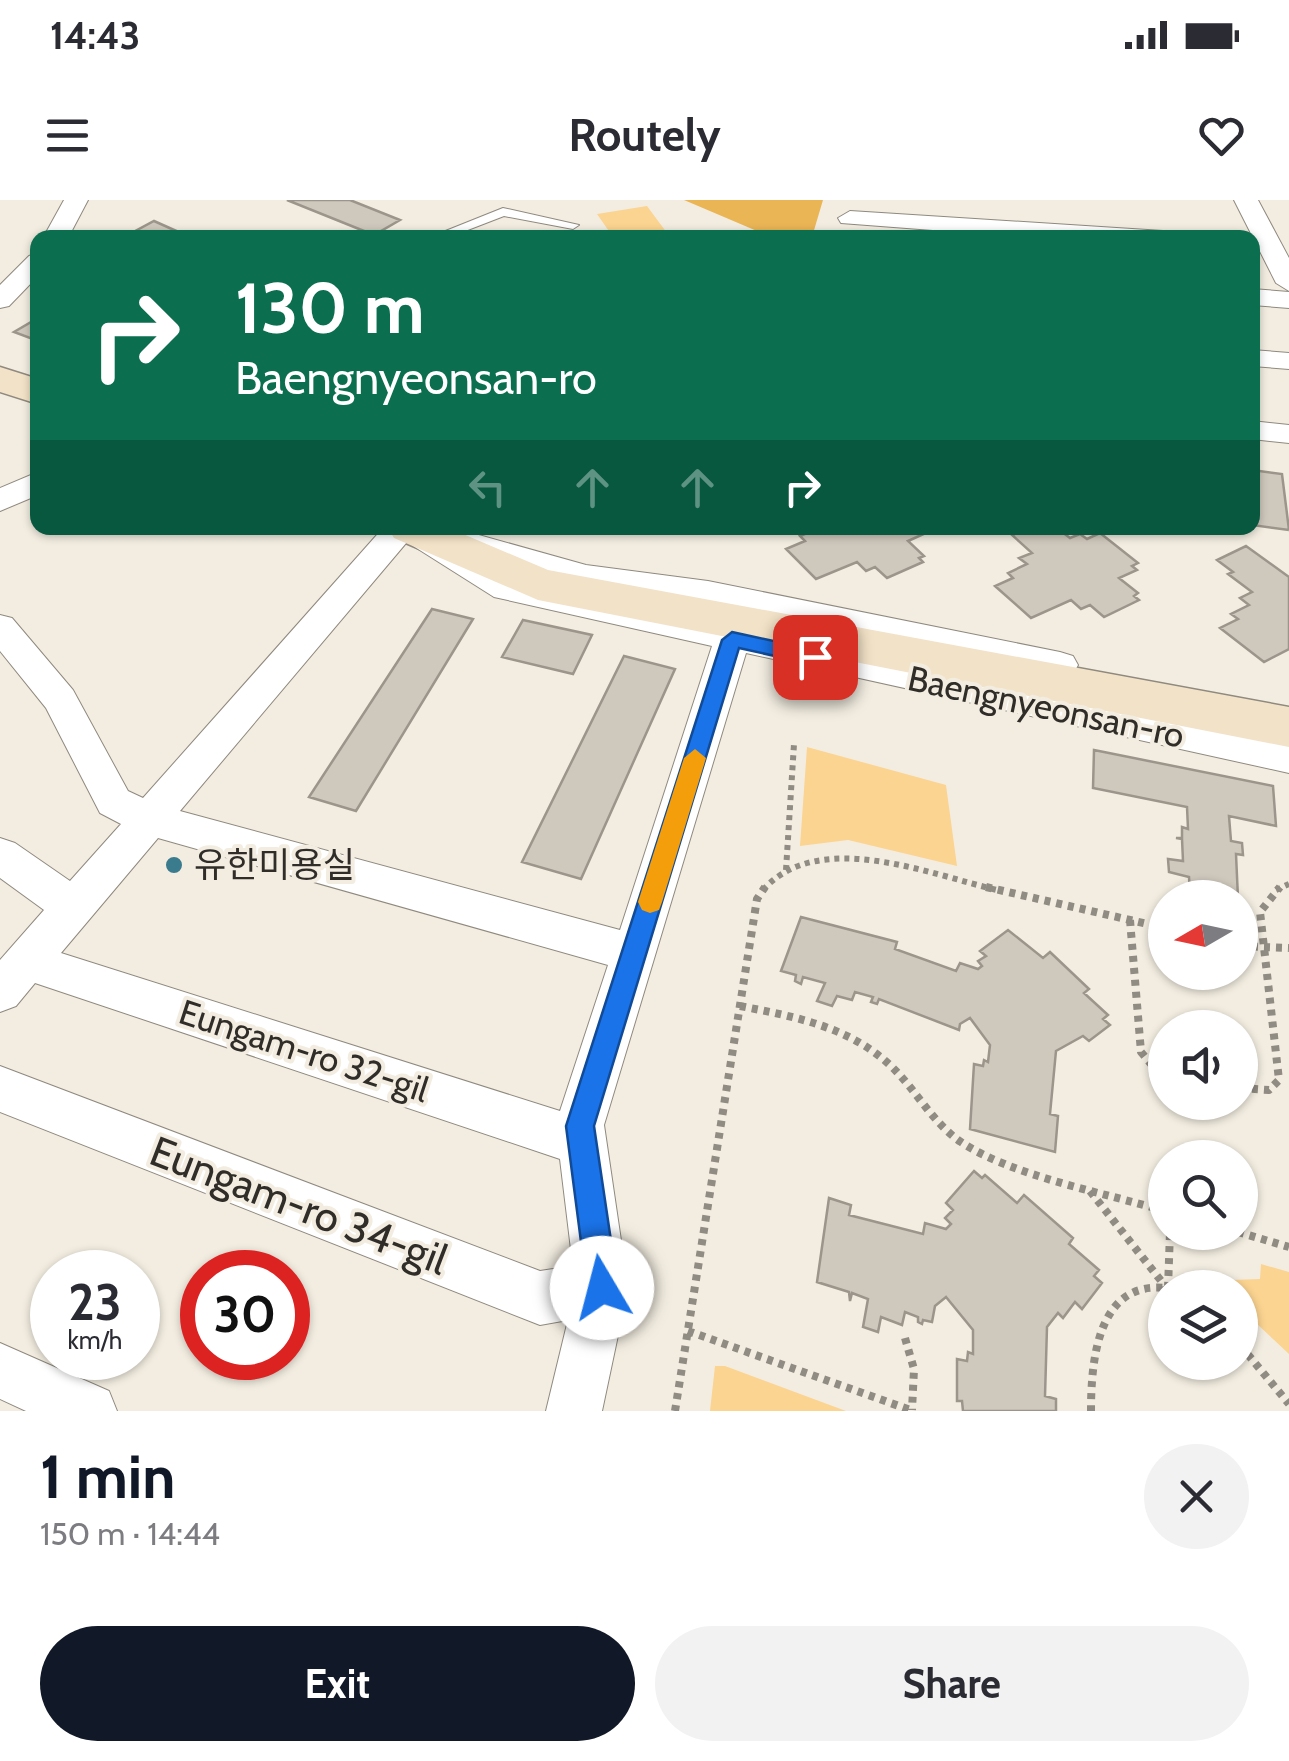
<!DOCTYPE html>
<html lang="en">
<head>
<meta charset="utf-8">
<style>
	body { margin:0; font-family:Cabin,"Noto Sans KR",sans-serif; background:#f2f2f3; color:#2b2b33; height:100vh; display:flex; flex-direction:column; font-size:38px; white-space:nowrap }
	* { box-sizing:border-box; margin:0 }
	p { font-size:32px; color:#7c7c81 }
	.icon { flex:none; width:55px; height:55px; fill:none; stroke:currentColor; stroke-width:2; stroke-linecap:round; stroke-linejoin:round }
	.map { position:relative; height:1211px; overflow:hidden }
	.sheet { display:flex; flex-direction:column; background:#fff; flex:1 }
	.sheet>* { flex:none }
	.hud { position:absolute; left:30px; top:30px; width:1230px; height:305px; border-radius:20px; box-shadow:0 2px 8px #0004; background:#0b6e4f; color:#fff; overflow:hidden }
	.needle { width:65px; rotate:261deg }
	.controls { position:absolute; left:1148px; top:680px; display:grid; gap:20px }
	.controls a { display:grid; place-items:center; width:110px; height:110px; border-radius:50%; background:#fff; box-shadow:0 2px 8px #0004; font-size:50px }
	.speed { position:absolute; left:30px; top:1050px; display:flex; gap:20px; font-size:50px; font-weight:700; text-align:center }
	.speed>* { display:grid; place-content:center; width:130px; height:130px; border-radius:50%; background:#fff; box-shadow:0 2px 8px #0004; line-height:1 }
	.speed small { font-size:25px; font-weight:400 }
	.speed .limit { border:15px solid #d22; background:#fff; color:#111 }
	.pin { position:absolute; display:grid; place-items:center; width:85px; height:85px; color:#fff; margin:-42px; border-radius:20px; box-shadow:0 5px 15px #0006 }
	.me { position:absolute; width:110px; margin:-55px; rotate:352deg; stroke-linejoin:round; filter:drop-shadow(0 0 8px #0008) }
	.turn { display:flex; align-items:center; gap:35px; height:210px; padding:0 40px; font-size:45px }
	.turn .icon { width:130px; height:130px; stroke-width:2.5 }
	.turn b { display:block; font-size:70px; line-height:85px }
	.lanes { display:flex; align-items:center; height:95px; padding:0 40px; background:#0003; justify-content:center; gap:50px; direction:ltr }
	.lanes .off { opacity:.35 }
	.round { display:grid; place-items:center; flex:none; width:105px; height:105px; border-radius:52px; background:#f2f2f3 }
	.headline { display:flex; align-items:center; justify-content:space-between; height:170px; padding:0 40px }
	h1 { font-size:60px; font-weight:700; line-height:75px; color:#111827 }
	.primary-button { display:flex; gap:20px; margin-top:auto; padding:20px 40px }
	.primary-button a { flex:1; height:115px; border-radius:60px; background:#111827; color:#fff; font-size:40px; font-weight:700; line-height:115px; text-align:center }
	.primary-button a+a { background:#f2f2f3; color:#2b2b33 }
	.status { display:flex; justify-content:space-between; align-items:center; height:70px; padding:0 50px; background:#fff; direction:ltr }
	.status svg { height:28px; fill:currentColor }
	header { display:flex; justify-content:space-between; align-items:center; height:130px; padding:0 40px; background:#fff; font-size:45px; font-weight:700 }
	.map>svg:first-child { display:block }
</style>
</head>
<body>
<div class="status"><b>14:43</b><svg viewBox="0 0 49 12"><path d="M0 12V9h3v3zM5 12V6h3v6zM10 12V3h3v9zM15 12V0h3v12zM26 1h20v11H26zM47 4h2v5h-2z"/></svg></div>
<header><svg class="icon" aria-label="menu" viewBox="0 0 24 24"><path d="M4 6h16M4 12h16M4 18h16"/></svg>Routely<svg class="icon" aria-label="heart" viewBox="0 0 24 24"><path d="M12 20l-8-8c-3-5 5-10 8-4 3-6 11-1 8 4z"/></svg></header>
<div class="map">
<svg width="1289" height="1211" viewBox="0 0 1289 1211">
	<rect width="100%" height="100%" fill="#f3ede1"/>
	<path fill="#fbd491" d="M647,6L670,37H613L597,14Z
		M807,547L946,585L957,666L848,640L800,646Z
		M1261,1064L1289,1072V1154L1240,1108V1088L1233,1087L1231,1080L1260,1079Z
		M715,1166H725L846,1211H710Z"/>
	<path fill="#eab555" d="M684,0H823L812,37H771Z"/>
	<path fill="#cfc8bd" stroke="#9c958b" stroke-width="2.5" d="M287,0H350L400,20L374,35Z
		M154,21L192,38L124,37Z
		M38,118V141L14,132Z
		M1252,270L1282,274L1289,330L1252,325Z
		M819,328H927L922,330L926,333L908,341L924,356L919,358L923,362L887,378L875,367L866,371L857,362L816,379L786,349L805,341L800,336Z
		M1010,328H1057L1070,338L1080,334L1087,339L1100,333L1138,363L1132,366L1137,370L1119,378L1138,393L1134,396L1139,400L1104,417L1090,405L1081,409L1071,400L1031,418L995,386L1013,378L1008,373L1027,364L1019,358L1032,353L1012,335L1017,333Z
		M1246,346L1289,377V449L1264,462L1220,428L1238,419L1231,414L1249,405L1240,398L1252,392L1228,374L1233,372L1217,360Z
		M432,409L473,419L356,611L309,597Z
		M523,420L592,435L573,474L502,457Z
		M624,456L675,469L581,679L522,662Z
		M1094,550L1273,586L1276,626L1229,616L1231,641L1242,643L1243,655L1236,654L1238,698H1186V694L1190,696L1189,677L1169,672L1168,659L1183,661L1182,639L1176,638H1182V627L1188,629L1187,607L1093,588Z
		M801,717L897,742L895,749L956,771L960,763L978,769L982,766L978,761L986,756L980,751L1008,730L1043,758L1050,752L1089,789L1084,793L1108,815L1103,819L1110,825L1089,841L1083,836L1056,851L1050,914L1058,916L1055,952L970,929L974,864L983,866L984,860L988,862L990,845L970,818L960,824L959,830L879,799L877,804L871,802L873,797L855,792L852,800L837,796L832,806L817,801L825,783L803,777L801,784L795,781L796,775L781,771Z
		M974,971L982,978L985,975L1017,1003L1024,995L1073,1038L1069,1044L1099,1070L1094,1076L1102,1083L1082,1109L1075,1102L1063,1118L1058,1113L1047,1127L1045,1196L1056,1199V1211H963L962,1201H957V1159L967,1161L968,1152L973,1154V1130L946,1097L935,1106L932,1122L923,1120L922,1124L918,1122V1117L905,1112L902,1125L881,1117L878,1132L863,1127L868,1099L852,1093L850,1101L849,1092L817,1082L829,998L851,1005L849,1015L923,1034L925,1023L946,1029L951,1024L945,1018L953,1010L946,1003Z"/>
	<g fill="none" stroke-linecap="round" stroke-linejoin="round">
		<defs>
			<path id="service" d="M503,8L579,25L573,29L504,16L447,38H428Z"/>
			<path id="minor" d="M64,0H88L68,38H43Z
				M1234,0H1258L1289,58V91L1276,83Z
				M850,11L1163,31L1175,38H1039L841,23L838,18Z
				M38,53V76L9,106L0,108V85L29,56Z
				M1252,89L1289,92V108L1252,105Z
				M1252,150L1289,153V169L1252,166Z
				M1252,221L1289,225V243L1252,239Z
				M38,272V295L0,311V288Z
				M383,328H431L447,337L461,330L586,365L708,381L1060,452L1073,456L1078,465L1073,474L1060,478L708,405L586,387L480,357L516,379L1289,543V573L746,453L604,925L628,1088L602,1211H546L568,1120L540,1125L0,912V866L540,1071L573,1066L560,959L35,783L16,806L0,812V760L44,710L0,678V638L15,643L70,681L121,624L100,613L46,508L0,451V415L12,418L73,490L128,591L143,598ZM407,342L494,397L712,446L620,730L180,611ZM158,638L608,765L560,911L61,753Z
				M0,1143L109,1191L117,1211H26L0,1199Z"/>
			<path id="secondary" d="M0,167L38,179V204L0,192Z
				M388,328H449L548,370L1289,507V547L538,400L394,338Z"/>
		</defs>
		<use href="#service" stroke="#8f897f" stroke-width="2"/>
		<use href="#minor" stroke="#8f897f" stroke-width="2"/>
		<use href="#secondary" stroke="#8f897f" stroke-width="3"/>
		<path stroke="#908b83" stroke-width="6" stroke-dasharray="5 5" stroke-linecap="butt" d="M786,670L794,544
			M763,690C818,628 929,674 997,690
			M1276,690L1289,684"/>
		<path stroke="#908b83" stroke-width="8" stroke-dasharray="6 6" stroke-linecap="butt" d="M986,687L1165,728
			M1130,720L1141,852L1151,864L1165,868
			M1240,746L1289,748
			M740,806C796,817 852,827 894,869C917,892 934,924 961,942C1012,976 1105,993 1165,1011
			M1240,888L1269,890L1279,880L1260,712L1280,687
			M1090,991L1166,1087
			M1238,1032L1289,1047
			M1168,1088L1170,1032
			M688,1131L913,1211
			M905,1138L914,1169L912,1210
			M1240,1145L1289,1204
			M675,1211L757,699L765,687
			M1091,1211C1091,1160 1098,1081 1165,1088"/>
		<use href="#service" fill="#fff" fill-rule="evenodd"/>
		<use href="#minor" fill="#fff" fill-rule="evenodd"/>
		<use href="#secondary" fill="#f2e2c7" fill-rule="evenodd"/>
	</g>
	<path fill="#1a73e8" stroke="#114b97" stroke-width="2.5" d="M732,432L815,450L826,457L815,465L739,448L594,926L618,1088L613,1099L602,1103L592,1099L587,1088L566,926L722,440Z"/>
	<path fill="#f59e0b" d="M695,549L706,558L662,702L659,710L650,713L642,710L638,702L684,558Z"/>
	<circle fill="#3a7b8e" stroke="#f3ede1" stroke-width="4" cx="174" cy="665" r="10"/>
	<g text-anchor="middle" stroke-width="8" stroke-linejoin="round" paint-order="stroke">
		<g font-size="35" fill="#302d29" stroke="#f3ede1">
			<text transform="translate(1046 507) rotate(12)" y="12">Baengnyeonsan-ro</text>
			<text transform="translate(304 851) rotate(18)" y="12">Eungam-ro 32-gil</text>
		</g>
		<g font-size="35" fill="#302d29" stroke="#f3ede1" text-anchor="start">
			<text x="194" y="677">유한미용실</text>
		</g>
		<g font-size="42" fill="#302d29" stroke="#f3ede1">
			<text transform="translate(299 1005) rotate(21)" y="15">Eungam-ro 34-gil</text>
		</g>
	</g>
</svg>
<div class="controls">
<a><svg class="needle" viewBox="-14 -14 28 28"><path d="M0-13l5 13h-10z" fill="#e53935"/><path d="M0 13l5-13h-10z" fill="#7c7c81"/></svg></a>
<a><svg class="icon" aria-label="sound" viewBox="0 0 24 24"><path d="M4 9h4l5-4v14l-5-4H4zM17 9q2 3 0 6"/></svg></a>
<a><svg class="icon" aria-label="search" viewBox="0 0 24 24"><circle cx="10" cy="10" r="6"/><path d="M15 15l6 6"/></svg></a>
<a><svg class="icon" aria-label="layers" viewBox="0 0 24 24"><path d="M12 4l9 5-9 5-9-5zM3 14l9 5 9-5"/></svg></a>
</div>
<div class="speed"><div>23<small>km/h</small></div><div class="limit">30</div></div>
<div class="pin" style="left:815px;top:457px;background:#d93025"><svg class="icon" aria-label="arrive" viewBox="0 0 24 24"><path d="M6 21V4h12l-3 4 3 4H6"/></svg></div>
<svg class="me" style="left:602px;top:1088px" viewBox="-20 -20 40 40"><circle r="19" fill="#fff"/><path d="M0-13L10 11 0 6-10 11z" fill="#1a73e8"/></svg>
<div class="hud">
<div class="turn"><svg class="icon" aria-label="right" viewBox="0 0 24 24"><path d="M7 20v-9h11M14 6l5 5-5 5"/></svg><div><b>130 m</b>Baengnyeonsan-ro</div></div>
<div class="lanes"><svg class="icon off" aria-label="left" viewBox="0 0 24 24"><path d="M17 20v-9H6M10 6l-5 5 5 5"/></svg><svg class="icon off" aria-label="ahead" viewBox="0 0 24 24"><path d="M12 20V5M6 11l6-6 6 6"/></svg><svg class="icon off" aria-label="ahead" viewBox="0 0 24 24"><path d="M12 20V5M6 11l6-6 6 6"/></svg><svg class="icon" aria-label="right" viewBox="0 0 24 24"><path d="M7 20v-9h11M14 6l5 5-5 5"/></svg></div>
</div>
</div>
<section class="sheet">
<div class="headline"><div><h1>1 min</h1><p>150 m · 14:44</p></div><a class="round"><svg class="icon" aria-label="close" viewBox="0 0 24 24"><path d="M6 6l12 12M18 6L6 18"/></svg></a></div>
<div class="primary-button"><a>Exit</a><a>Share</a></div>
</section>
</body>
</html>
